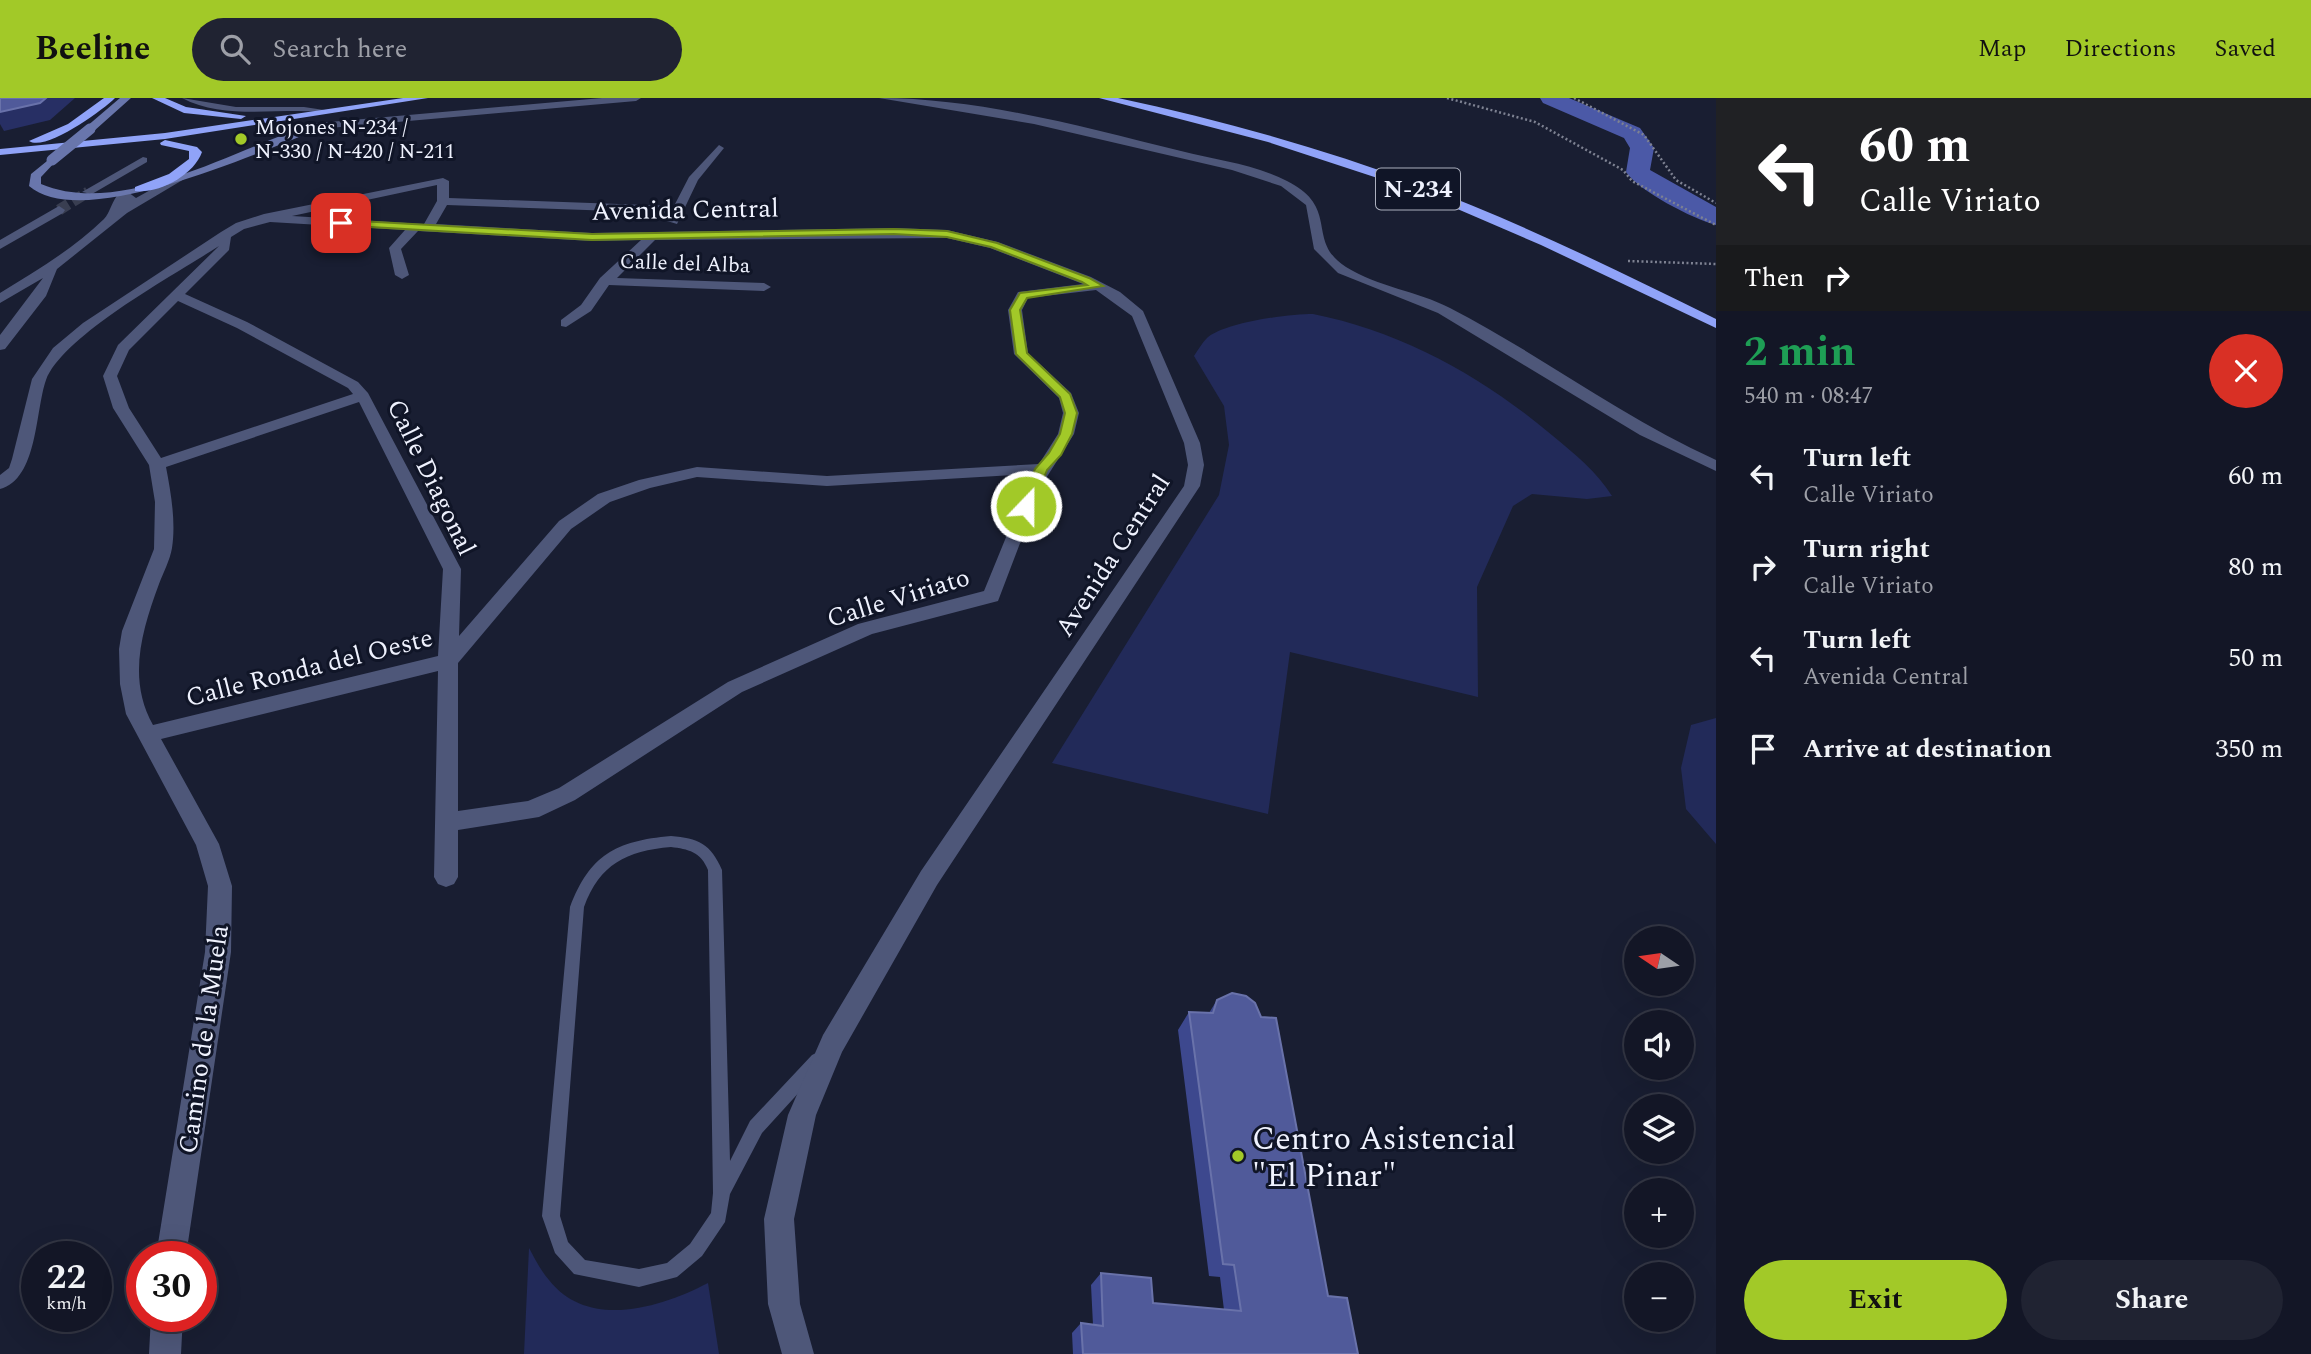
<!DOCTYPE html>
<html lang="en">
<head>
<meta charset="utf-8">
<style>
	body { margin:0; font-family:Spectral,serif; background:#202332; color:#f1f3f6; height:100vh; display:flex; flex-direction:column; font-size:26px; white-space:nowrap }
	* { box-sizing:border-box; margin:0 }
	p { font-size:23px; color:#9d9fa7 }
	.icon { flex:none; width:38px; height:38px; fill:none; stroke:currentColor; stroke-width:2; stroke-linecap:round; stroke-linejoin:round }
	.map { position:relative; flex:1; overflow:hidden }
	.details { display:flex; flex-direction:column; background:#131626; width:595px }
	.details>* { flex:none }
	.top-card { background:#202124; color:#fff; overflow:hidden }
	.needle { width:46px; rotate:283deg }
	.tools { position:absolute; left:1624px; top:828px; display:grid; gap:14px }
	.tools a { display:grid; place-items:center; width:70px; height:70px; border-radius:50%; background:#131626; box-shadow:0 7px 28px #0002,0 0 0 2px #323543; font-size:35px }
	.speed { position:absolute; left:21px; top:1143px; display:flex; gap:14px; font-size:35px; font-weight:700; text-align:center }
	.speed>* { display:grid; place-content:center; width:91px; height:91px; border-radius:50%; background:#131626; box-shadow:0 7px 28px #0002,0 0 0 2px #323543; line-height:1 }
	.speed small { font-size:18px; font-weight:400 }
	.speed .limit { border:10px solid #d22; background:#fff; color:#111 }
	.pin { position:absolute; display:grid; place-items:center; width:60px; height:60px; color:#fff; margin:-30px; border-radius:14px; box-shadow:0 4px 10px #0006 }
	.me { position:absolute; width:77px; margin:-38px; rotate:22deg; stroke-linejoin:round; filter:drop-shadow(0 0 5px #0008) }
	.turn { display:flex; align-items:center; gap:24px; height:147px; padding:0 28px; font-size:32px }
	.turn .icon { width:91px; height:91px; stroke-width:2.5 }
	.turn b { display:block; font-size:49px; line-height:60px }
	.then { display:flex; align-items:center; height:66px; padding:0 28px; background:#0003; gap:14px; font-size:26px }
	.round { display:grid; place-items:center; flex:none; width:74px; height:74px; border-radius:37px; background:#202332 }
	.summary { display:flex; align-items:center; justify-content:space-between; height:119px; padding:0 28px }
	h1 { font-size:42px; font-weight:700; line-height:52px; color:#1e9e55 }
	.action { display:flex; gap:14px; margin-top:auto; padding:14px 28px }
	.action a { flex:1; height:80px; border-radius:42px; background:#a2c928; color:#111; font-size:28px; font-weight:700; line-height:80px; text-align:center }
	.action a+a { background:#202332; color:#f1f3f6 }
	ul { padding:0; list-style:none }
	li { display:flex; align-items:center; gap:21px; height:91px; padding:0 28px }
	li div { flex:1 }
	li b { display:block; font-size:26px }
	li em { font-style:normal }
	header { display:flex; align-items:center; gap:42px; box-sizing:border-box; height:98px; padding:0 35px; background:#a2c928; color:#111 }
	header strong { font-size:33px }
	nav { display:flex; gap:38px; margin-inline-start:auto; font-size:24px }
	.search { width:490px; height:63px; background:#202332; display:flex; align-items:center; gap:18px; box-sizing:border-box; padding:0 24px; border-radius:38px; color:#9d9fa7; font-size:26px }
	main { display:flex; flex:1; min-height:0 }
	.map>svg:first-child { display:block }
</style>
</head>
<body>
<header>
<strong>Beeline</strong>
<div class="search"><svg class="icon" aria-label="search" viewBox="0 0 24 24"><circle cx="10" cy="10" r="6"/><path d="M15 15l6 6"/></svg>Search here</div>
<nav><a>Map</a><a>Directions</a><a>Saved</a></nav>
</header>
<main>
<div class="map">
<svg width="1716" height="1256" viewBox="0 0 1716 1256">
	<rect width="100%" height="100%" fill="#191e32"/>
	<path fill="#222a59" d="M1313,216C1403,234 1483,279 1553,338C1576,357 1596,373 1612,398L1587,401L1532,396L1513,408L1477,489L1478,599L1290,554L1268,716L1052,665L1219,397L1229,347L1224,308L1194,258C1198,252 1202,245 1207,240C1226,224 1288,216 1313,216Z
		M1716,620V746L1686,711L1681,670L1691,627Z
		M529,1150C535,1161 541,1173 549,1182C588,1232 660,1210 708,1185L719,1256H524Z"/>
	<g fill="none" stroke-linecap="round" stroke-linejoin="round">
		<path fill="#4b59a7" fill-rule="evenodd" d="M1540,0H1569L1640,30L1654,50L1650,72L1716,109V127C1693,121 1639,93 1626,74L1630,50L1624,40L1543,5Z"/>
		<path stroke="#393e51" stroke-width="11" stroke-dasharray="11 5" stroke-linecap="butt" d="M59,112L88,94"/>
		<path stroke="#7e8292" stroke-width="2.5" stroke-dasharray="2 2.5" stroke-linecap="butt" d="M1447,0L1535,24L1623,72L1632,83L1716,127
			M1574,0L1644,37L1676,82L1716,105
			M1628,163L1716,166"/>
		<path fill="#4e5779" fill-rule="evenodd" d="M182,0L236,9H304L324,12L321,14C276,10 223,22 182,0Z
			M671,738C698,740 711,746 722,772L730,1063L750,1023L812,957L818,954L824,957L826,962L824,967L762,1035L730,1096L725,1124L702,1158L677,1179L639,1189L574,1176L555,1155L542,1118L570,809C590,757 615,743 671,738ZM671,749C688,751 701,754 708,772L713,1095L711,1115L690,1146L667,1165L639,1171L585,1162L568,1144L560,1118L584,809C600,766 626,753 671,749Z"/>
		<path fill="#4e5779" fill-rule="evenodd" d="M602,0H641L636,3L318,31L313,28L318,25Z
			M879,0C980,0 1083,29 1181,53C1216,62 1254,66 1287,83C1341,110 1305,143 1346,169C1378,189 1417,193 1450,210C1541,257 1622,319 1716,362V373L1640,337L1438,215L1338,175L1314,151L1306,107L1281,88L1232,72L1034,26Z
			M719,47L724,50L698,82L677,126L667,123L671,115L447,107L436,126L592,135L894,130L947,132L998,144L1091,179L1120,194L1143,213L1200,345L1204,367L1200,388L937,787L842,954L816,1017L794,1121L800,1206L814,1256H782L768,1206L764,1121L788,1017L823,937L921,773L1184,388L1188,367L1184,345L1132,218L1096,192L1028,200L1022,212L1028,255L1071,295L1079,315L1074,336L1043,385L998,503L872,536L742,594L575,702L539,719L458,732V779L454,786L446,789L438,786L434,779L438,573L161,641L219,746L232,788L231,854L186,1158H156L205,854L208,788L196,747L126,616L120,586L119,551L122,533L154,451L155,404L149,367L113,310L103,278L118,247L219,148C176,176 63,237 46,282C35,313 38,381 0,391V377L9,370L12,361L32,281L53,250L83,225L221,134L236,125L264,116L443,80L449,83V100L674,108L689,79ZM437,87V103L424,126L292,118ZM270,124L405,132L389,150L395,177L402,181L409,177L401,151L418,133L592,143L641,142L600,180L581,207L561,222V228L566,229L591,213L609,187L764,193L771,189L764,185L617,180L655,142L947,140L990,150L1083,186L1018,194L1008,212L1014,256L1059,300L1063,315L1058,336L1039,366L827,378L697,369L639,382L598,396L559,423L459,538L461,471L368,295L358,284L247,224L185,196L229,152L231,139L244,131ZM178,203L237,230L348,290L353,296L161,360L129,310L117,278L129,252ZM359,304L443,471L438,558L153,627C127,581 142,532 159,486C163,475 170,462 172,450C176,424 171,395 166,369ZM1032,376L984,493L858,526L728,584L559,690L528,703L458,713V565L571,431L610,404L650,390L697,379L827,388Z
			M143,59L147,60V64L92,96L82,94Z
			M181,75L191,77L127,115L57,171L46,198L5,251L0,252V237L43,180L0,205V195C36,173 73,151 104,121C110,115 112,102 120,94H128L136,100Z
			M59,108L65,112L63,115L0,151V142Z
			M151,1218H183L181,1256H149Z"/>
		<path fill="#6976ac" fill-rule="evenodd" d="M120,0H131L94,33H86V29Z
			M318,25L323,28L322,30C260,53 84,135 29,88L31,76L52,59L57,62L41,79V86C124,121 238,48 318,25Z"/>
		<path fill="#90a3f8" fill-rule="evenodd" d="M104,0H115C102,13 45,54 29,43L68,26Z
			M152,0H165L186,9L246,18L241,21L184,15Z
			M403,0H428L165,41L0,57V51L165,35Z
			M1099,0H1118C1220,22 1322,50 1420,87C1521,125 1619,173 1716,221V230L1541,147L1411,91L1268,44Z
			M165,42L197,49L202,54C194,77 159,96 135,93V89L169,76L189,61V53L161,47L160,45Z"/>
		<path stroke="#6976ac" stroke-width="11" d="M52,62L90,31"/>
	</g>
	<path fill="#3d488e" d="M1217,902L1328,1198L1358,1256H1073L1072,1235L1081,1225L1093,1227L1091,1187L1101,1175L1153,1205L1224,1212L1220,1179L1209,1178L1178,932L1189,914L1209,915Z"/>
	<path fill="#272f64" d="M46,0H75L50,22L4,33L0,26V14Z"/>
	<path fill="#505a9a" stroke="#6972aa" stroke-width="2" d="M0,0H46L40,5L0,14Z
		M1232,895L1246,898L1255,905L1261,919L1276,920L1328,1198L1347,1200L1358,1256H1083L1081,1225L1103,1228L1101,1175L1151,1180L1153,1205L1241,1213L1234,1167L1223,1166L1189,914L1213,915L1217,902Z"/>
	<path fill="#a2c928" stroke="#69831a" stroke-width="2" d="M341,122L592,136L894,131L947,133L997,145L1089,180L1103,188L1027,200L1020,212L1027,255L1070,296L1077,315L1072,336L1061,357L1047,372L1033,408L1026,412L1020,408L1035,371L1049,355L1060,336L1065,315L1060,299L1016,256L1010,212L1020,195L1087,187L1082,184L991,149L947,139L894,136L592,142L337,127Z"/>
	<g fill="#a2c928" stroke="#101527" stroke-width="2.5">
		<circle cx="241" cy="41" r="7"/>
		<circle cx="1238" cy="1058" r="7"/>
	</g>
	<g text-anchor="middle" stroke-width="6" stroke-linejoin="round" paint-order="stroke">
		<g font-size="21" fill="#eff2fe" stroke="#101527" text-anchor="start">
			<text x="255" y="36">Mojones N-234 /<tspan x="255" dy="24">N-330 / N-420 / N-211</tspan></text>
		</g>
		<g font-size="21" fill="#eff2fe" stroke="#101527">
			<text transform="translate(685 165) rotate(2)" y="7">Calle del Alba</text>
		</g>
		<rect fill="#101527" stroke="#acb0be" stroke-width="2" x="1376" y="70.5" width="84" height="41" rx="5"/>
		<g font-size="24" font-weight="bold" fill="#eff2fe">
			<text x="1418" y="99">N-234</text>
		</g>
		<g font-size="26" fill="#eff2fe" stroke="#101527">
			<text transform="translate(685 111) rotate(-1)" y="9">Avenida Central</text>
			<text transform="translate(432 379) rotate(64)" y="9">Calle Diagonal</text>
			<text transform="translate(1112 457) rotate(-57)" y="9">Avenida Central</text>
			<text transform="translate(898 499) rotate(-17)" y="9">Calle Viriato</text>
			<text transform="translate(309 569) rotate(-14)" y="9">Calle Ronda del Oeste</text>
			<text transform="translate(203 941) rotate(-82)" y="9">Camino de la Muela</text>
		</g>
		<g font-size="32" fill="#eff2fe" stroke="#101527" text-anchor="start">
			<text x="1252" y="1051">Centro Asistencial<tspan x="1252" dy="37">"El Pinar"</tspan></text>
		</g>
	</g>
</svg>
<div class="tools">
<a><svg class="needle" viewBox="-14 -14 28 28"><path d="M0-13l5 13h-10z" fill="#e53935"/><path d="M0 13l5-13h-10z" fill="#9d9fa7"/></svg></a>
<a><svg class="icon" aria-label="sound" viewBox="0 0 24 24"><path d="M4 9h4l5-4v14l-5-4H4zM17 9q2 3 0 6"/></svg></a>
<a><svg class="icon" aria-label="layers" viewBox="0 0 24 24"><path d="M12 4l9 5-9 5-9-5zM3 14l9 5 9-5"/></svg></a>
<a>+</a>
<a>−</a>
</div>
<div class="speed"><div>22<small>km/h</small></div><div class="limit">30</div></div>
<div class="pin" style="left:341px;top:125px;background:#d93025"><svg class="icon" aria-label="arrive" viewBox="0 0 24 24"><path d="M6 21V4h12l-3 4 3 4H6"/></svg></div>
<svg class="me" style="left:1026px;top:408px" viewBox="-20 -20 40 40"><circle r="17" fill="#a2c928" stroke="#fff" stroke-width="3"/><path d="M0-11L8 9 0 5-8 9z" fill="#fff"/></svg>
</div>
<section class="details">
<div class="top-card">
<div class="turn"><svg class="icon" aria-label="left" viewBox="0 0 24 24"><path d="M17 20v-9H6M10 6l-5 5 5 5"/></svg><div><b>60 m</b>Calle Viriato</div></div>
<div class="then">Then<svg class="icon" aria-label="right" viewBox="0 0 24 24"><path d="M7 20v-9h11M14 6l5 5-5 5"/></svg></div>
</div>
<div class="summary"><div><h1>2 min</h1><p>540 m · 08:47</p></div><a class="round" style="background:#d93025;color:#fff"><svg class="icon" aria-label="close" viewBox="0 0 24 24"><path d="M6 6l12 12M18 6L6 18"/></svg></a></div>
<ul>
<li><svg class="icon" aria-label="left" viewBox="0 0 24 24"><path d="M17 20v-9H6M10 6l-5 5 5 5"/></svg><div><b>Turn left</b><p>Calle Viriato</p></div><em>60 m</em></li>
<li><svg class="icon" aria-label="right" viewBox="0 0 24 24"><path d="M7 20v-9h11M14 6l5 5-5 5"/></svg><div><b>Turn right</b><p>Calle Viriato</p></div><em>80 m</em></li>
<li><svg class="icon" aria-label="left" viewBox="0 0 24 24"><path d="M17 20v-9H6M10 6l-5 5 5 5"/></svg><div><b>Turn left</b><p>Avenida Central</p></div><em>50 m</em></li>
<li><svg class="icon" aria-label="arrive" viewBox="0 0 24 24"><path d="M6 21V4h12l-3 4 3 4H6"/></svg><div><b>Arrive at destination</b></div><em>350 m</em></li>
</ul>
<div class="action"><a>Exit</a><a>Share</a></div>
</section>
</main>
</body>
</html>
